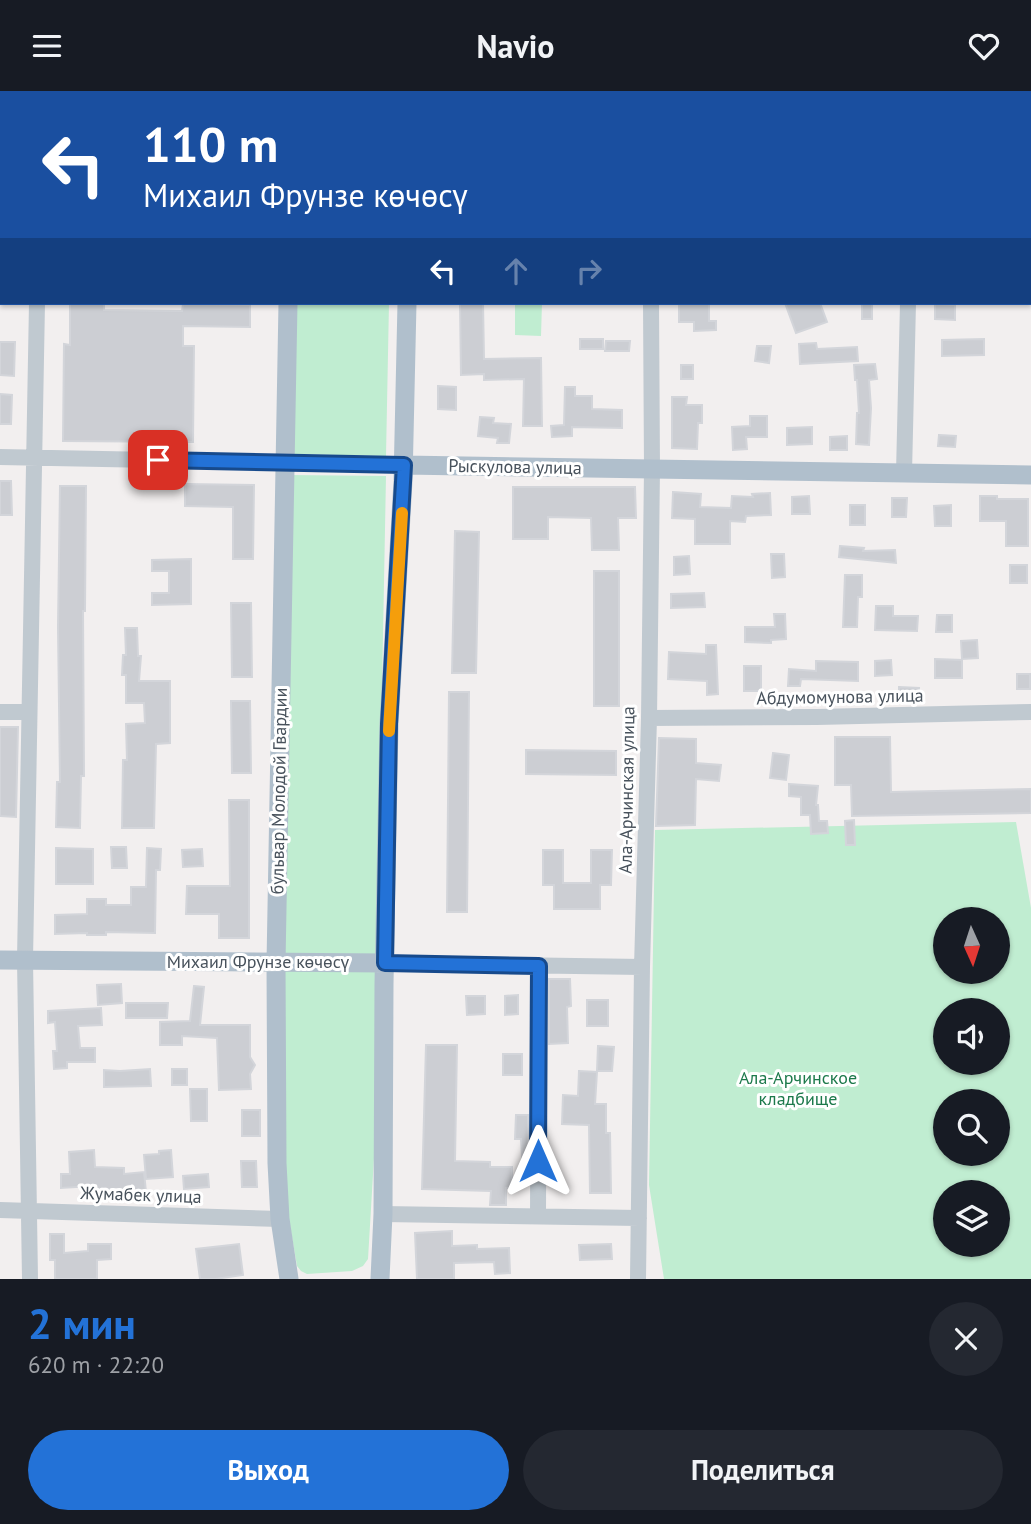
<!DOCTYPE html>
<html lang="ru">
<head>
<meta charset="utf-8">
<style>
	body { margin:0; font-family:"PT Sans",sans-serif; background:#242831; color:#f1f3f6; height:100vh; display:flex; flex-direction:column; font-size:26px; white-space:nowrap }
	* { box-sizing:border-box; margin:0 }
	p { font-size:23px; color:#9ea1a6 }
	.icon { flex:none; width:38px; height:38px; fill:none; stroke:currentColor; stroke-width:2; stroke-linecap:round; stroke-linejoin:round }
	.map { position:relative; height:1188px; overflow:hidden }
	.side { display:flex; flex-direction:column; background:#171b24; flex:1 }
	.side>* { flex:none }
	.guide { position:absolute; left:0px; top:0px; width:1032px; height:214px; box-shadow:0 2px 5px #0004; background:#1a4fa0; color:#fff; overflow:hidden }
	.needle { width:46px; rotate:177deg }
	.buttons { position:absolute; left:933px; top:816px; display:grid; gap:14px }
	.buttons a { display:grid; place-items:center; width:77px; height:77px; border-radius:50%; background:#171b24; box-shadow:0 2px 5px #0004; font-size:35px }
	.pin { position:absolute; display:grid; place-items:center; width:60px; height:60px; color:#fff; margin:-30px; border-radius:14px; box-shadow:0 4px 10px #0006 }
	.me { position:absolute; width:77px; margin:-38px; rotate:0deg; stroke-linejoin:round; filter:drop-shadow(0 0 5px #0008) }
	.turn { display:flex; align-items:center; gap:24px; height:147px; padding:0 28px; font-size:32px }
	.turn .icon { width:91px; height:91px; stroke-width:2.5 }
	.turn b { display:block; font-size:49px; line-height:60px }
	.lanes { display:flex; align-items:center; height:66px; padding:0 28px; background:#0003; justify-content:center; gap:35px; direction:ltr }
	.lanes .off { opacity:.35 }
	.round { display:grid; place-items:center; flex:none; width:74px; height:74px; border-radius:37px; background:#242831 }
	.overview { display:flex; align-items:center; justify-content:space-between; height:119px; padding:0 28px }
	h1 { font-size:42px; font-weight:700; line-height:52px; color:#2372d7 }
	.cta { display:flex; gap:14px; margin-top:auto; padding:14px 28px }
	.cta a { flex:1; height:80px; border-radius:42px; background:#2372d7; color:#fff; font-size:28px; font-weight:700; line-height:80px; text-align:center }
	.cta a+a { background:#242831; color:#f1f3f6 }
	header { display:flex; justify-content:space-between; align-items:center; height:91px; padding:0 28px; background:#171b24; font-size:32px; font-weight:700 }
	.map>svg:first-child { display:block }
</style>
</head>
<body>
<header><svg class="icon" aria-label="menu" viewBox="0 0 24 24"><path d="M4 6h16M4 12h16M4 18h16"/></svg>Navio<svg class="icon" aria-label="heart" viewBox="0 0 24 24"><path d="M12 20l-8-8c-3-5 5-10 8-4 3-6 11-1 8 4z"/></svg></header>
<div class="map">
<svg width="1031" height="1188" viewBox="0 0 1031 1188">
	<rect width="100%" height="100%" fill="#f2efef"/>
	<path fill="#c0edd1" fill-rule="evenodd" d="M293,212H389L386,365L291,363Z
		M515,212H542L541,245L515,244Z
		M290,384L386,385L377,865L282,864Z
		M1016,731L1031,817V1188H664L649,1094L655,739ZM945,828H998V880H945ZM945,919H998V971H945ZM945,1010H998V1062H945ZM945,1101H998V1153H945Z
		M281,880H377L374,1067L368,1168L363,1175L352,1180L307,1183L301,1180L297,1175L278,1065Z"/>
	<path fill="#ccced3" stroke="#d3d5da" stroke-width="2" d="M70,212H104V219L182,220L183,213L250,214V236L183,235V255H194L193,351L63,350L64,253L70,254Z
		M460,212H483L484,268L541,267L542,335H523L524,288L484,289V283L461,284Z
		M679,212H709V230H716V239L694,240V231H679Z
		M785,212H820L827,231L796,242Z
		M862,212H872V228H862Z
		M935,213L955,214V229L935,228Z
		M580,248H603V258H580Z
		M984,248V264L942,265V249Z
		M606,250H630L629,260H605Z
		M0,251H15L14,285L0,284Z
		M816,252L817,258L857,256L858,270L800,273L799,253Z
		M757,255H771L769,272L755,270Z
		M875,273L877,288L869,289L871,317L869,354L856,353L857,322H859L857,289H855L854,274Z
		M681,274H693V288H681Z
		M438,295L456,296V319L438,318Z
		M565,296H575V305H592V318L622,319V337L572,336V345L552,346L551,335L564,334Z
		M0,303L12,304L11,333H0Z
		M672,306H687L686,314H702V332H698L697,358L672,357Z
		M750,325H767V346H746L747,358L733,359L732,336L750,335Z
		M480,326L494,327L493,332L511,333L509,352H497L498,347L478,345Z
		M812,336V353L787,354V337Z
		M939,344L956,345L955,356L938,355Z
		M847,345V359H830V346Z
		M0,390H11L12,424H0Z
		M185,393L254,394L253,468H233V416L185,415Z
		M60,395H86L85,520H83L84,685H81L80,737L56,736L57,691H60L58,536Z
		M513,396H635L636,427H618L619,459H592L591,427L548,426V448H513Z
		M673,401L701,403L700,416L731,417L732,405L753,406L752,403L770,402L771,424L746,425L745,431L730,430V453H695V428L672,427Z
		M809,405L810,423H792V406Z
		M980,405H997V408H1028V455H1006V430H980Z
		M892,407H907L906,426H892Z
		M850,414H865V434H850Z
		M951,414V435H935L934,415Z
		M455,440L479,441L476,582H452Z
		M840,455L864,457L863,460L895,459L896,472L839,466Z
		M771,463H784L785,486L772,487Z
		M689,465L690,483L674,484V466Z
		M191,468V513L152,514V502H169V480H152V469Z
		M1010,474H1027V492H1010Z
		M594,480H619V615H594Z
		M845,484H862V506H858L857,536H843Z
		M704,502L705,516L671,517V503Z
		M231,512H251L252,586H232Z
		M876,515H893V525H918L917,540L875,539Z
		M774,523H785L786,548L771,549V552L745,551V536H775Z
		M937,524H952V541H936Z
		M125,537H137L138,565H141L139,590H170V652L156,653L154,737H122L123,669H127L126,633L145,632L144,612H126V584H122L123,564H126Z
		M977,549L978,567L962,568L961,550Z
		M706,554H716L718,603L707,604V590L668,588L669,561L706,563Z
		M935,568L962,569V587H935Z
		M891,569L892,584L875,585V570Z
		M816,570L858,571V590L801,588L800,595H788L789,578L816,580Z
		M744,575H761V600H744Z
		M1017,583H1030V598H1017Z
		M899,596L919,597L918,609L899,608Z
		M449,601H469L467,821H447Z
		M231,610H250L251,682H232Z
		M0,636H18L16,726L0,725Z
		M835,646H890L891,701L1031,698V722L852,725L851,694H835Z
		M659,647L696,648V672L721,674L719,690L696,688L695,734L656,735Z
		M526,659L616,660V684L526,683Z
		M773,662L789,664L786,689L770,687Z
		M789,693L818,695L816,714H818L819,730H827L828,742L811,743L810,724H801V706L789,705Z
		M229,709H249V847H219V823H186L187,795H230Z
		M854,729L855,754H846L845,730Z
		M111,756H126L127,777H112Z
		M56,757L93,758V793H56Z
		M147,757L161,758L160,779H156L155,842L106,841V844H87V842L55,843V824L87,823V808H106V814H131V796H146Z
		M202,758L203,775L183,776L182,759Z
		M543,759H563V792H591V759H612L611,794H600V818H554V794H543Z
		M549,888H570L571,915L567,916L568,952L549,953Z
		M121,893L122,912L98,914L97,894Z
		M194,895L204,896L200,934H250V966L255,974L250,983L251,998L219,999L217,947L182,945V954H160V931L190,930Z
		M518,904V923L505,924V905Z
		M466,905H485V923L467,924Z
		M587,909H608V935H587Z
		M126,912H168L167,927H126Z
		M101,917L102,934L78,935L80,957H95V971H67V977L54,978L53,960H57L55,931L48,932V920Z
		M426,954H457L455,1070L490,1071V1076H512V1097H506V1114H490L491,1100L422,1098Z
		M598,955L614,956L612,980H597Z
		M503,963H522V984H503Z
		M150,978L151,995L104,996V979L120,980Z
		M172,978H187V994H172Z
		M579,980L597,981L595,1013H606V1042H610L611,1102H590L589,1034L562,1033L563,1004L578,1005Z
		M190,998H207V1030H191Z
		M242,1019H260V1045H242Z
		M516,1024H528V1085H523L521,1048H515Z
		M94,1059L95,1076L124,1077V1083L144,1081L146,1101L132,1102L131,1099L104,1098V1099H92V1095L61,1097V1083H70L69,1061Z
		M171,1059L173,1086L146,1088L144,1064L159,1063V1060Z
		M241,1070H256L257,1096H242Z
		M208,1083L209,1096L184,1098L183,1085Z
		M452,1140V1155L477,1154V1158L509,1157L510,1182L495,1183L494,1171L454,1172V1188H417L415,1142Z
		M50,1143H64V1162L88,1160V1153H111V1168L97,1169V1188H55V1169H50Z
		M239,1153L243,1184L215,1188H200L196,1158Z
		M611,1153L612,1168L580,1169L579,1154Z"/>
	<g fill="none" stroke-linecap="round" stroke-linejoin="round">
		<path stroke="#c0c9d0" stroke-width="16" d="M41,2V0
			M912,2V0
			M0,366L404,374
			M904,382L908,212
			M0,621H29
			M649,627L817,626L1031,621
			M385,872L642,876
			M0,1119L280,1128
			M383,1123L639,1127
			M538,1125L539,875
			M30,1188L25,869L37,212
			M638,1188L642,876L649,627L652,378L651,212"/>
		<path stroke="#b0bfcc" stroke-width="19" d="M290,2V0
			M411,2V0
			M288,212L276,872L277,1072L280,1128L289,1188
			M404,374L1031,384
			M0,869L385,872
			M380,1188L383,1123L384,893L389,633L403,390L407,212"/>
	</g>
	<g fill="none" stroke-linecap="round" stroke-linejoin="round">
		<defs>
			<path id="route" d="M158,369L404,374L389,633L385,872L539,875L538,1070"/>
		</defs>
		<use href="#route" stroke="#174a8c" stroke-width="18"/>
		<use href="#route" stroke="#2372d7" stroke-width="12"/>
		<path stroke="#f59e0b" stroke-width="12" d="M389,640L402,422"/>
	</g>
	<g text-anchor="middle" stroke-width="6" stroke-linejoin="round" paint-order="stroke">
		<g font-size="18" fill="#48525c" stroke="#fff">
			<text transform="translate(515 376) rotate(1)" y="6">Рыскулова улица</text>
			<text transform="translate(840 606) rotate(-1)" y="6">Абдумомунова улица</text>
			<text transform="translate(627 699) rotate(-89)" y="6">Ала-Арчинская улица</text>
			<text transform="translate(279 700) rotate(-89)" y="6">бульвар Молодой Гвардии</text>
			<text x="258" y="877">Михаил Фрунзе көчөсү</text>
			<text transform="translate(141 1104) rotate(2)" y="6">Жумабек улица</text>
		</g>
		<g font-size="18" fill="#1c794b" stroke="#fff">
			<text x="798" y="993">Ала-Арчинское<tspan x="798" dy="21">кладбище</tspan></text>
		</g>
	</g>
</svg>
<div class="buttons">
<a><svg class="needle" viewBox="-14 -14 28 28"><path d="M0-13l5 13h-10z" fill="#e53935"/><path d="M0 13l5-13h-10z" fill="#9ea1a6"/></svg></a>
<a><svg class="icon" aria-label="sound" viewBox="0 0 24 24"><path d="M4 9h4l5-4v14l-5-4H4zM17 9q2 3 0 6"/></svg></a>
<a><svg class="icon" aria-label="search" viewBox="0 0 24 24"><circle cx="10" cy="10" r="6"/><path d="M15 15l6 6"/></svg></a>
<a><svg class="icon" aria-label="layers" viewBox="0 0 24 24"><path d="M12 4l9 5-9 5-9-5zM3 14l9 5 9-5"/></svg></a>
</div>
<div class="pin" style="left:158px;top:369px;background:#d93025"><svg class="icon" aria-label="arrive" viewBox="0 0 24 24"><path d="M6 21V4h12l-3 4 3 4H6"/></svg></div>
<svg class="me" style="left:538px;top:1070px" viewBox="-20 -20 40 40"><path d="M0-17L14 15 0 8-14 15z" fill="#2372d7" stroke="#fff" stroke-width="4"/></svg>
<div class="guide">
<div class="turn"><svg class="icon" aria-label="left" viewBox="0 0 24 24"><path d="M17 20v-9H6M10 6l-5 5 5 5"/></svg><div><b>110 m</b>Михаил Фрунзе көчөсү</div></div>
<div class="lanes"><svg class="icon" aria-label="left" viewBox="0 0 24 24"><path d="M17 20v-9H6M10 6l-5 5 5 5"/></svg><svg class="icon off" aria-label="ahead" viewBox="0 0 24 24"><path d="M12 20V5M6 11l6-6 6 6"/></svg><svg class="icon off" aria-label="right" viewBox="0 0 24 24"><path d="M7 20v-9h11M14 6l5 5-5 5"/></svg></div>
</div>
</div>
<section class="side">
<div class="overview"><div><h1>2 мин</h1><p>620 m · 22:20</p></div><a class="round"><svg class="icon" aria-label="close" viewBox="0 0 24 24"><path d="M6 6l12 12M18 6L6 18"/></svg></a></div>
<div class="cta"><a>Выход</a><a>Поделиться</a></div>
</section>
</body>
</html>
